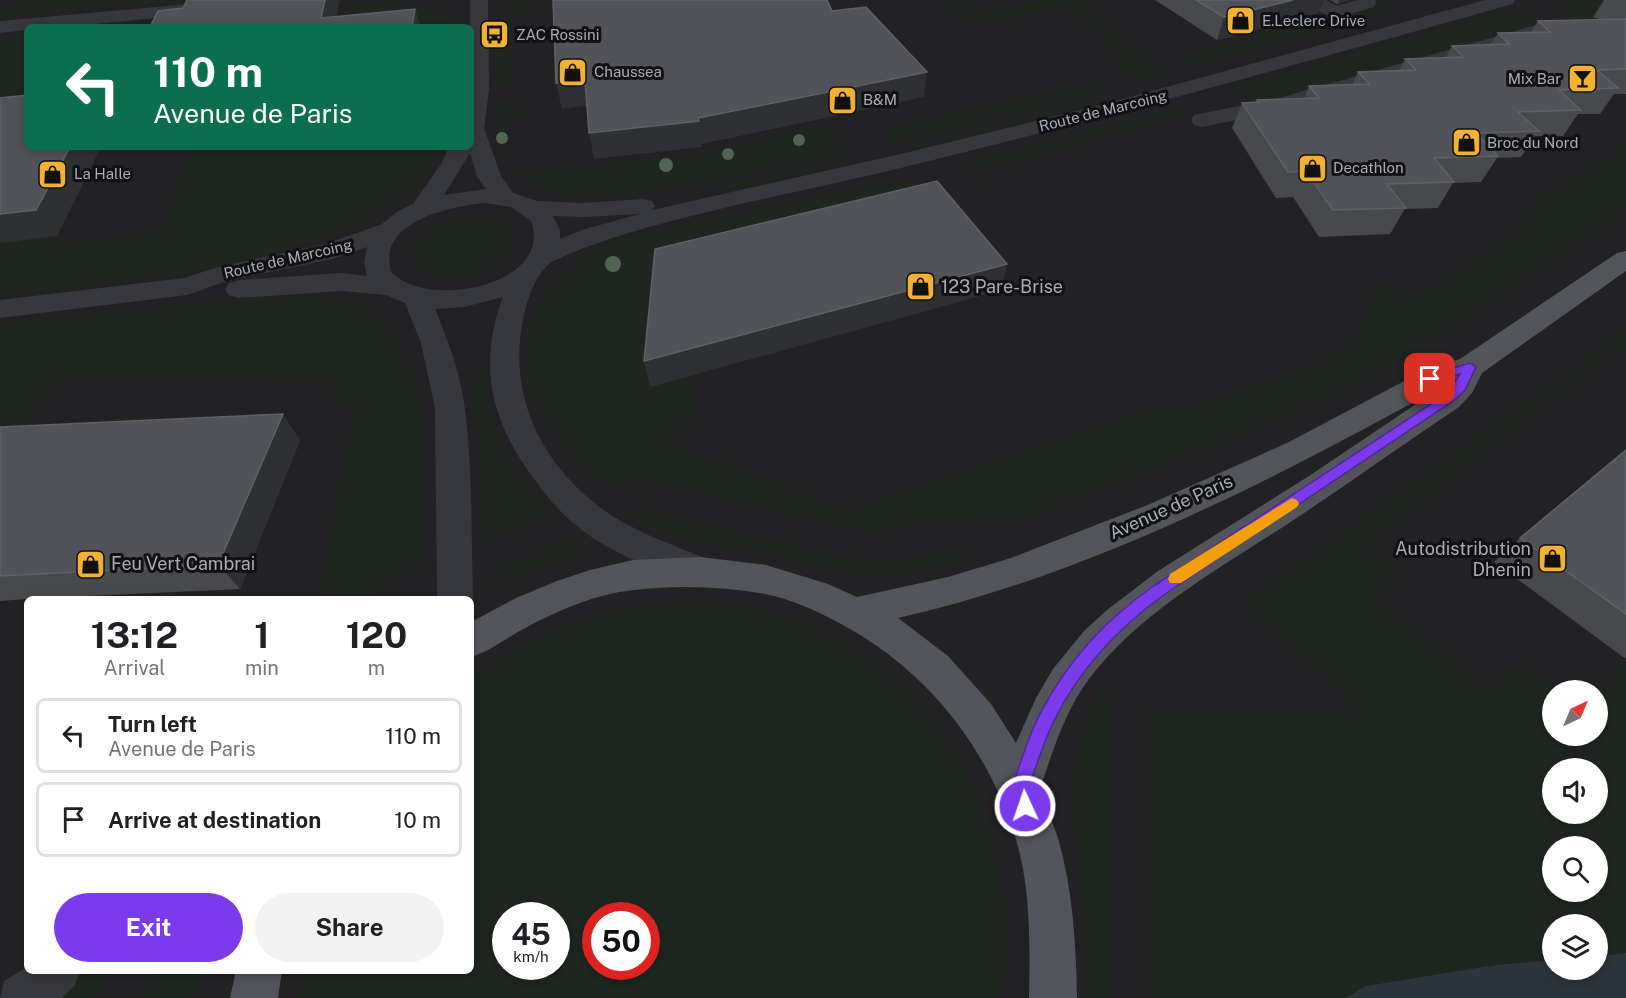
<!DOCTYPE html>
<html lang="en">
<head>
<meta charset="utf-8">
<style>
	body { margin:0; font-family:"Public Sans",sans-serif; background:#f2f2f2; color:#202124; height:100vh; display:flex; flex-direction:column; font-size:22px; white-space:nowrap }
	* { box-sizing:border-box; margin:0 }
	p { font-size:20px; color:#757577 }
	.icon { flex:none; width:33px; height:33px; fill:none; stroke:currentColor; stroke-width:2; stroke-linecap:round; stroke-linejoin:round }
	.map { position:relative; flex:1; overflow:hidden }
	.side { position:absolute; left:24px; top:596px; width:450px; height:378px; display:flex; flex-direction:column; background:#fff; border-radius:9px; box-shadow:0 3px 9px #0003 }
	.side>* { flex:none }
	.hud { position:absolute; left:24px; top:24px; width:450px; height:126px; border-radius:9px; box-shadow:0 3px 9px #0003; background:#0b6e4f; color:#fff; overflow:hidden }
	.needle { width:39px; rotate:44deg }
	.fabs { position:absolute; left:1542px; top:680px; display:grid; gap:12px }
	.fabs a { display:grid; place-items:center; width:66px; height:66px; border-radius:50%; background:#fff; box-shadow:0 3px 9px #0003; font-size:30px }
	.speed { position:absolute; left:492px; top:902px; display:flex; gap:12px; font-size:30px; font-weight:700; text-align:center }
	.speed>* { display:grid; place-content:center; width:78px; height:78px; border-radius:50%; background:#fff; box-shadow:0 3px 9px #0003; line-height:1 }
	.speed small { font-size:15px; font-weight:400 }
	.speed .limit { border:9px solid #d22; background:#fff; color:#111 }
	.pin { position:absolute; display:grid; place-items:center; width:51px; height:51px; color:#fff; margin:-26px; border-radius:12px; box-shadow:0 3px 9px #0006 }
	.me { position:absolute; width:66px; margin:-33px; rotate:357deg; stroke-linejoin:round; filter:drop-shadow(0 0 4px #0008) }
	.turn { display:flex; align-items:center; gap:21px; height:126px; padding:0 30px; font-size:27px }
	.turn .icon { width:78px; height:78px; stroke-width:2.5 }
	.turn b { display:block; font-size:42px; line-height:51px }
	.eta { display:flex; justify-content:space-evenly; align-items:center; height:102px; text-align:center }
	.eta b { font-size:36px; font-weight:700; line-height:42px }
	.cta { display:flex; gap:12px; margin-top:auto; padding:12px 30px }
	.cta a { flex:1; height:69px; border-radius:36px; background:#7c3aed; color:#fff; font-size:24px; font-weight:700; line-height:69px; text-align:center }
	.cta a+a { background:#f2f2f2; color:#202124 }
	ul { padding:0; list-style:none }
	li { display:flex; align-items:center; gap:18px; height:75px; margin:0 12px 9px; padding:0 18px; border:3px solid #e0e0e0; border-radius:9px }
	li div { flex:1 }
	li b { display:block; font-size:22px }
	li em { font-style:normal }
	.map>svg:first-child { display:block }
</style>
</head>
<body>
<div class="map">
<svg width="1626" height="998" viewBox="0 0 1626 998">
	<rect width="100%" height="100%" fill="#161618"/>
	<path fill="#222225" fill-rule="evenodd" d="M0,0H1626V998H0ZM27,27H471V147H27ZM27,598H471V970H27ZM1552,690H1598V735H1552ZM1552,768H1598V813H1552ZM1552,846H1598V891H1552ZM506,915H556V966H506ZM596,915H646V966H596ZM1552,924H1598V969H1552Z"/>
	<path fill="#1e261f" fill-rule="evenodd" d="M48,0H202L0,18V4Z
		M516,0H556C539,5 523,9 511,24V83L500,86L498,84L499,15L506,6Z
		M930,0H960L974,11L1046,0H1094L1077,5L1166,73L1142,82L1122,75L1109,65L1129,60L1064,8L970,24Z
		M1373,0H1390L1391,6L1371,18L1190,67L1177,58L1272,33L1267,29L1287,23L1292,26L1321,18L1324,20Z
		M1550,0H1626L1585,20L1626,64Z
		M396,1L440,8L452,17V27H131Z
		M1502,11L1524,14L1535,23L1525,29L1271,101C1259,101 1241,100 1237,86Z
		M27,34V112L0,125V36Z
		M1094,82L1098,88L1097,95L893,144L886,137L888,131L922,118Z
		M1098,99L1087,106L1008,126L1005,122Z
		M501,102H513L530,113L504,117L508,171L526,168V171L703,153L766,140L770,136L817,126L829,127L846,154C787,168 727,180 666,189C633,194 595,203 561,196C542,192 523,182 507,171L494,108Z
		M1173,108L1184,110L1183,115L976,173L988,188L975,185L966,171L984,151L1011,144L1016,149Z
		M996,124L1000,128L918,147H900Z
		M1626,144V207L1603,227L1452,326L1344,391L1228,441L1021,520L925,524L869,533L637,479L599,487L552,432L527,384L529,334L537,307L547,290L573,264L595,248L620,238L877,183L902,181L916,184L930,194L1009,289L1002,291L934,207L650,386L687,377L701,403L668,443L847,508L1165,403L1197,405L1312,366L1351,341L1376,296L1368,288L1384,282L1412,298L1534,220L1517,211Z
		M216,147H443L425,178L414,189L396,202L344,233L285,249L284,254L182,274L0,298V243L57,236L54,245L161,230L192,150Z
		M844,160C834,169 702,196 687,193Z
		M460,217H486L505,225C539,265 433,301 412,257C414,231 438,222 460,217Z
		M273,295L272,299C309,294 370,291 392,330C398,341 400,357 404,370L413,367C430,433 425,499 424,566L399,577L368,598H319L355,405L328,404L338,382L58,379L0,466V323Z
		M1626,328V356L1614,350L1366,547L1402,575L1373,598L1487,688L1513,665L1549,681L1607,686L1623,657L1626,658V998H1151L1149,710L1359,709L1241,604ZM1552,690H1598V735H1552ZM1552,768H1598V813H1552ZM1552,846H1598V891H1552ZM1552,924H1598V969H1552Z
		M486,371C491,431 508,473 553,514L483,543L481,449L467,375Z
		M640,509L862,560C871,561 881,562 891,561C918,559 945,542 970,559L915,574L875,577L853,575L764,553L706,545L665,536L625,516Z
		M578,534L592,544L583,554L497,586L488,584L485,573Z
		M691,601C720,603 749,604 776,613C903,650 990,769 1004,898C1007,932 1005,965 1002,998H299L303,971L471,970V677C543,627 603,606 691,601ZM506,915H556V966H506ZM596,915H646V966H596Z
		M1102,687L1110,709L1111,998H1086C1087,969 1087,940 1084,911C1078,834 1059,756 1102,687Z
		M77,971H113L97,998H50Z
		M157,971V970L207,971L193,998H142Z"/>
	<path fill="#2c353c" d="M1626,953V998H1345L1366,986L1496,965L1552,960V969H1598V956Z"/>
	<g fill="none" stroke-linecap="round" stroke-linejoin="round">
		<path fill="#37383d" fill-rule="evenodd" d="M470,0H488L489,90L484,128L501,176L513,193L537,201L583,203L643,199L652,201L655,206L652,210L905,153L1097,106L1485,0H1515L1513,4C1312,60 1111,117 909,166C820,188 730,204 642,229C617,236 593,244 569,254C564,257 555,259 550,263C530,280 523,314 520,340C513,415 555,481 619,520C648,537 679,547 709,560L715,570L709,580L697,585C662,573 624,558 593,538C571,524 553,505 538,484C493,427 476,368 503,297L464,307L435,309C448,340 461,375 465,409C473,471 471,536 473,598L471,602V598H437L435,408L421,343L405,303L386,295L341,291L239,298L229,295L225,289L229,283L239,280L341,273L367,276L364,262L367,247L332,259L224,282L187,295L0,318V300L184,278L218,267L326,244L382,224L398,211L413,204L441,164L449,147H471ZM470,153L477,177L486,189L444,195ZM485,203L511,207L531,221C554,285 429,310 392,273C374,222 451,206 485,203ZM640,214L585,229L560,239V230L553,216L583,217Z
			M1303,0H1326L1337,6L1357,0H1375L1376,3L1374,7L1335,19L1305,4Z
			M201,3L208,5L211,9L208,13L65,27H27V30L0,33V21Z
			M1533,26L1540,28L1543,32L1540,36L1290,109L1202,127L1194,125L1191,120L1194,115L1279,98Z
			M27,967V970H81L74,986L62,998H0L4,981Z"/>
		<path fill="#53555c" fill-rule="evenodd" d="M1626,251V271L1482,373L1472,393L1459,407C1402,445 1347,485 1289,523C1219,569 1141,611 1089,679C1064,712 1053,752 1039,791C1045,807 1053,822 1058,838C1073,890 1076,944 1077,998H1029C1030,944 1031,887 1015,836C986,744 925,669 841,624C817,611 791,599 765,594C721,586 677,585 634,590C595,594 557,611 523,629C505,639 490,651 471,657V622L516,598L557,581L590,570L633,560L701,557L766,565L828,584L857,597L948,577L1011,558L1150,504L1287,443L1427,369L1460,359L1617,253ZM1443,386L1309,476L1158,571L1107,610L1084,631L1053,669L1036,698L1016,743L991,704L948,656L898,618C1089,575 1273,480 1443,386Z
			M236,970H282L278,998H230Z"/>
	</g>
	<g fill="#506452">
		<circle cx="502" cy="138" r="6"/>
		<circle cx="799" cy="140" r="6"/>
		<circle cx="728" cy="154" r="6"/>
		<circle cx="666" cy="165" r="7"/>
		<circle cx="613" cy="264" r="8"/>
	</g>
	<path fill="#47494d" d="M1155,0H1324L1318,13L1217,40Z
		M1330,0H1349L1337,4Z
		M1604,0H1626V94H1614L1600,114H1578L1563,136H1535L1521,157L1497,158L1481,182L1453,183L1438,208L1405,209L1390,234L1319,237L1293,197L1276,198L1232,128L1242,103L1256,102L1257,100L1304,99L1309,86L1352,85L1358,72L1399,70L1405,59L1446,57L1452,46L1491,44L1498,33L1531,32L1538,21L1599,19L1593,17Z
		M0,427L300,440L240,589L44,598H27V599L0,601Z
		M1626,450V658L1623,657L1494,562L1520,538Z"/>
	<path fill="#2f3033" d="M325,0H340L334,27L321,18Z
		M1293,0H1324L1318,13L1217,40L1224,17Z
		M1339,0H1349L1337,4Z
		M415,9L421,27H412Z
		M927,72L924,97L701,144L702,147L594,159L589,133L698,118Z
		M585,80L590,105L562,109L556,83Z
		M70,147H101L57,236L0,243V214Z
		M1007,264L1002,290L650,387L644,361Z
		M283,414L300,440L240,589L218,565Z"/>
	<path fill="#525359" stroke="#5f6168" stroke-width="1.5" d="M187,0H325L321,18L415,9L412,27H150L158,11L183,8Z
		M553,0H827L832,11L866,7L927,72L698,118L699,121L589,133L585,80L556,83Z
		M1196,0H1293L1224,17Z
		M1626,19V69L1597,70L1618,88L1559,90L1581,110L1518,112L1539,131L1476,133L1498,156L1434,158L1454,182L1387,184L1406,208L1333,210L1306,171L1288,172L1242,103L1259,102L1257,100L1319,98L1309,86L1369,84L1358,72L1416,70L1405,59L1464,57L1452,46L1509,44L1498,33L1550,32L1538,21Z
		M27,95V147H70L36,210L0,214V98Z
		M937,181L1007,264L644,361L655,249Z
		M283,414L218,565L0,576V427Z
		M1626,450V614L1520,538Z"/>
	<path fill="#7c3aed" stroke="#51269a" stroke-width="1.5" d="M1470,363L1476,367L1465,390L1456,399L1165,594C1118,628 1079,669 1054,721C1043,743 1036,767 1028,790L1033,806L1031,812L1025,814L1019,812L1011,790C1020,765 1028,736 1041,712C1069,659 1105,620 1155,585L1448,393L1460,374L1430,383L1426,382V376Z"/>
	<path fill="#f59e0b" d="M1292,498L1297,500L1299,504L1297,507L1181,583H1170L1168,579L1170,574Z"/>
	<defs>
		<symbol id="shop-square" viewBox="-11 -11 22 22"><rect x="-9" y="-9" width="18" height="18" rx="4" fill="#f2b134" stroke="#111113"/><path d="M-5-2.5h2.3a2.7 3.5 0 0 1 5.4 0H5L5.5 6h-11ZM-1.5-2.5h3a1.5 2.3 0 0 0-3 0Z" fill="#111"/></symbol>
		<symbol id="bus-square" viewBox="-11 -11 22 22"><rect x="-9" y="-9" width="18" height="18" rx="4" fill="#f2b134" stroke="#111113"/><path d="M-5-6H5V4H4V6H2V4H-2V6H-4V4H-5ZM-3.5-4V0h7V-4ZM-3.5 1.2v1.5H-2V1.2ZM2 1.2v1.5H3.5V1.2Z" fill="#111"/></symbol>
		<symbol id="bar-square" viewBox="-11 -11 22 22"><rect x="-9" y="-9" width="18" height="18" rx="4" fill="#f2b134" stroke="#111113"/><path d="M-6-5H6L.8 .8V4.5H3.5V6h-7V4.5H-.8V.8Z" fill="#111"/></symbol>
	</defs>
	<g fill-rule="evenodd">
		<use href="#shop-square" x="1224" y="4" width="33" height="33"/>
		<use href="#bus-square" x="478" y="18" width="33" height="33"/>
		<use href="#shop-square" x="556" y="56" width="33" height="33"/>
		<use href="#bar-square" x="1566" y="62" width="33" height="33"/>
		<use href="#shop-square" x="826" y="84" width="33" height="33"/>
		<use href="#shop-square" x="1450" y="126" width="33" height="33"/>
		<use href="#shop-square" x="1296" y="152" width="33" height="33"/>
		<use href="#shop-square" x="36" y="158" width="33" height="33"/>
		<use href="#shop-square" x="904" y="270" width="33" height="33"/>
		<use href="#shop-square" x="1536" y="542" width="33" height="33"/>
		<use href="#shop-square" x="74" y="548" width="33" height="33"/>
	</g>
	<g text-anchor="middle" stroke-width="6" stroke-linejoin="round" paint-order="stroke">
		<g font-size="15" fill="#a8adb8" stroke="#111113" text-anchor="start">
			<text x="1262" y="26">E.Leclerc Drive</text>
			<text x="516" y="40">ZAC Rossini</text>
			<text x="594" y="77">Chaussea</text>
			<text x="1561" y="84" text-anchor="end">Mix Bar</text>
			<text x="863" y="105">B&amp;M</text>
			<text x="1487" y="148">Broc du Nord</text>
			<text x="1333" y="173">Decathlon</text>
			<text x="74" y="179">La Halle</text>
		</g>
		<g font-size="15" fill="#a8adb8" stroke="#111113">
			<text transform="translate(1103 111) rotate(-14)" y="5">Route de Marcoing</text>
			<text transform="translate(288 259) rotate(-13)" y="5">Route de Marcoing</text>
		</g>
		<g font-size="18" fill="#a8adb8" stroke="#111113" text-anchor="start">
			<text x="941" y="293">123 Pare-Brise</text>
			<text x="1531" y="555" text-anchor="end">Autodistribution<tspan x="1531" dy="21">Dhenin</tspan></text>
			<text x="111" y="570">Feu Vert Cambrai</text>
		</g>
		<g font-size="18" fill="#a8adb8" stroke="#111113">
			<text transform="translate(1171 507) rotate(-24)" y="6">Avenue de Paris</text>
		</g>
	</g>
</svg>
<div class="fabs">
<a><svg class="needle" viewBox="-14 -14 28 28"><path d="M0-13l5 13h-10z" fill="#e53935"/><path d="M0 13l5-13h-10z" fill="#757577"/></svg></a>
<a><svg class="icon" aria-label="sound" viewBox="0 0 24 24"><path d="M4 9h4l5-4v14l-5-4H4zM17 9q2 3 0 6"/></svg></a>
<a><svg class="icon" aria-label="search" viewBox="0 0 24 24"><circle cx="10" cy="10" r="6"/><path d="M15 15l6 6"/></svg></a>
<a><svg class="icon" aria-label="layers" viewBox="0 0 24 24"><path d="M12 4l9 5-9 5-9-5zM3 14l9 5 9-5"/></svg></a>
</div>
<div class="speed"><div>45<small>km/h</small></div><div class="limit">50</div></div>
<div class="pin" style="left:1430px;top:379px;background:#d93025"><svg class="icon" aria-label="arrive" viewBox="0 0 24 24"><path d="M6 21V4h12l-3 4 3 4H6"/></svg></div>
<svg class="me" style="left:1025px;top:806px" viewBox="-20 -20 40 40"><circle r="17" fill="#7c3aed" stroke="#fff" stroke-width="3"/><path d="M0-11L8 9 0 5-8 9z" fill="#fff"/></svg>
<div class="hud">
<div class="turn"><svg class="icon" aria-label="left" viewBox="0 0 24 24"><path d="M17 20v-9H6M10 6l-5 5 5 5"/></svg><div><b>110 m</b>Avenue de Paris</div></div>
</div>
<section class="side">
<div class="eta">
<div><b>13:12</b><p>Arrival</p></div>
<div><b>1</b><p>min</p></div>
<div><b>120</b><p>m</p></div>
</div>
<ul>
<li><svg class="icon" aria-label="left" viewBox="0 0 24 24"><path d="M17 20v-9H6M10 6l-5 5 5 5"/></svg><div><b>Turn left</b><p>Avenue de Paris</p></div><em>110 m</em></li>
<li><svg class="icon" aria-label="arrive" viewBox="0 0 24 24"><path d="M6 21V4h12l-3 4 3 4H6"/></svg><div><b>Arrive at destination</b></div><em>10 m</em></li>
</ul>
<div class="cta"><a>Exit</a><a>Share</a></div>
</section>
</div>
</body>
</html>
